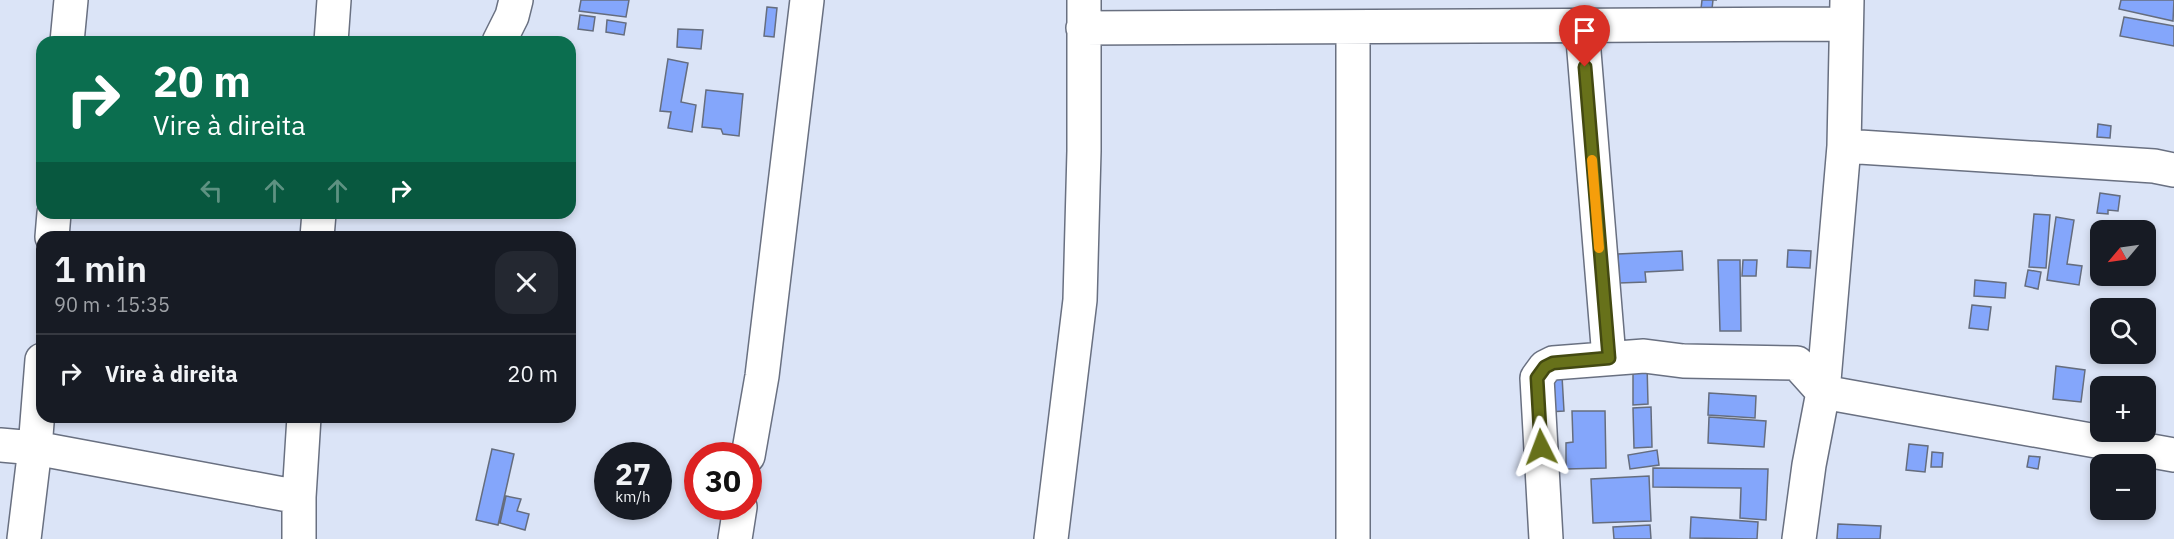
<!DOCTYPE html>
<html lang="pt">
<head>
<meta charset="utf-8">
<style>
	body { margin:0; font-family:"IBM Plex Sans",sans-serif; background:#242831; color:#f1f3f6; height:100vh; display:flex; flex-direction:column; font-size:22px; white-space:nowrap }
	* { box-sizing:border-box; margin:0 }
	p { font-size:20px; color:#9ea1a6 }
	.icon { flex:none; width:33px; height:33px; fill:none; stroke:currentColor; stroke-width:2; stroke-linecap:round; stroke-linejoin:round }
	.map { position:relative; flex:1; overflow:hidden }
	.drawer { position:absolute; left:36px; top:231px; width:540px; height:192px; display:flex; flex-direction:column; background:#171b24; border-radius:18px; box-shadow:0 3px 9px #0003 }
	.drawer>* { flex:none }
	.banner { position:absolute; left:36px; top:36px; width:540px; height:183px; border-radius:18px; box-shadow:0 3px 9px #0003; background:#0b6e4f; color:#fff; overflow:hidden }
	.needle { width:39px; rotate:241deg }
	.tools { position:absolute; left:2090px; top:220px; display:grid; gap:12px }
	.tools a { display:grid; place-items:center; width:66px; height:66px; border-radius:12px; background:#171b24; box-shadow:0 3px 9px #0003; font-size:30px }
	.speed { position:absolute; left:594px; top:442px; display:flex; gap:12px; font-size:30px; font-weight:700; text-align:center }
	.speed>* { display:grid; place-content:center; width:78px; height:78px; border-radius:50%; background:#171b24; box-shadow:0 3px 9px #0003; line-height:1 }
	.speed small { font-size:15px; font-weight:400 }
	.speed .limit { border:9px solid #d22; background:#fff; color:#111 }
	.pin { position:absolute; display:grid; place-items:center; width:51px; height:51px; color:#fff; margin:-62px -26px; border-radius:50% 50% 50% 0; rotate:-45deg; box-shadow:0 0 6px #0007 }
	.pin .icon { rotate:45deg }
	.me { position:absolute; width:66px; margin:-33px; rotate:357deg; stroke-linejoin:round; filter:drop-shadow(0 0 4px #0008) }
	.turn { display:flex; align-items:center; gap:21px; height:126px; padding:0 18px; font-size:27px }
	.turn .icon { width:78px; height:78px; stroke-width:2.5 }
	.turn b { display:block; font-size:42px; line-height:51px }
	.lanes { display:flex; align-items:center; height:57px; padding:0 18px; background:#0003; justify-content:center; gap:30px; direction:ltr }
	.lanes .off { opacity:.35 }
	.round { display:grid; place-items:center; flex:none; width:63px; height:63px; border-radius:18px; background:#242831 }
	.overview { display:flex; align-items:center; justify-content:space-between; height:102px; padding:0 18px }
	h1 { font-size:36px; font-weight:600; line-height:45px }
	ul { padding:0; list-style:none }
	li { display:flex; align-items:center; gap:18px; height:78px; padding:0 18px; border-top:2px solid #363941 }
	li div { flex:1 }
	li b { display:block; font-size:22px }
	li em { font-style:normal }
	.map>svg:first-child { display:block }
</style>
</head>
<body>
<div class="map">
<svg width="2174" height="539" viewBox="0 0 2174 539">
	<rect width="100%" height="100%" fill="#dbe4f7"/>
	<path fill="#84a6fb" stroke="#656d7e" stroke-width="1.5" d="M581,0H629L626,17L579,11Z
		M1702,0H1717H1713L1712,9H1701Z
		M2121,0H2174L2173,21L2119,9Z
		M767,7L777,8L774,37L764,36Z
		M580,15L595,17L593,31L578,29Z
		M2124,17L2174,26V46L2120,36Z
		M607,20L626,23L624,35L606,32Z
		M678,29L703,30L701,49L677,47Z
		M668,59L688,63L681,102L696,105L692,132L668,128L671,112L660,111Z
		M706,90L743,94L739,136L723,134L721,129L702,127Z
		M2098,124L2111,126L2110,138L2097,137Z
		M2100,193L2120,196L2118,211L2108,210V214L2097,213Z
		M2034,214L2050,215L2046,268L2029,267Z
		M2056,217L2074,220L2067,264L2082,266L2079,285L2047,280Z
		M1788,250L1811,251L1810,268L1787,267Z
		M1682,251L1683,270L1645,272L1646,282L1619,283L1618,254Z
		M1718,260H1740L1741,331H1720Z
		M1743,260H1757L1756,276H1742Z
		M2028,270L2041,272L2038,289L2025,286Z
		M1975,280L2006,283L2005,298L1974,296Z
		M1972,305L1991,307L1988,330L1969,328Z
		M1633,364H1647L1648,404L1633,405Z
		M2056,366L2085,370L2081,402L2053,399Z
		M1546,376H1562L1564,411L1548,412Z
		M2117,378L2137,383L2136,387H2115Z
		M1709,393L1756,396L1755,418L1708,415Z
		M1651,407L1652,447L1634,448L1633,408Z
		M1572,411H1605L1606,468L1566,469V443L1573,442Z
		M1709,417L1766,421L1764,447L1708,443Z
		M1909,444L1928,446L1925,472L1906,470Z
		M492,449L514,454L498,525L476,520Z
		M1657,450L1659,465L1630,469L1628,455Z
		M1932,452L1943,453L1942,467H1931Z
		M2029,456L2040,457L2038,469L2027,467Z
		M1653,468L1768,469L1766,520L1740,518L1741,488L1653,487Z
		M1649,476L1651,521L1593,523L1591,479Z
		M506,496L521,499L517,511L529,514L525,530L500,523Z
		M1691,517L1758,522L1757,539L1690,538Z
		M1838,524L1881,526L1880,539H1837Z
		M1650,525L1651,539H1614L1613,527Z"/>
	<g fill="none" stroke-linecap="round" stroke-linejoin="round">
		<defs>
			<path id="minor" d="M1353,27V539
				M1582,27L1609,358
				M1083,28L1846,24
				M67,42L71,0
				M331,42L334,0
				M499,42L512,16L516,0
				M1844,146L2154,166L2174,170
				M52,237L54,213
				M317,237L319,213
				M0,445L35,448L299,497
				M748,456L762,376L807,0
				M24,539L35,448L42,360
				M299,539V497L304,417
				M735,539L740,507
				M1051,539L1080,300L1084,151V0
				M1546,539L1537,378L1545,367L1553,363L1644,356L1683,361L1797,363L1823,392L2174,455
				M1799,539L1809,465L1823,392L1844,146L1847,0"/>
		</defs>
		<use href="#minor" stroke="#697081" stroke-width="36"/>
		<use href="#minor" stroke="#fff" stroke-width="33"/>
	</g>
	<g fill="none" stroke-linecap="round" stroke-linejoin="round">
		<defs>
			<path id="route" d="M1541,447L1537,378L1545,367L1553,363L1609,358L1585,67"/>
		</defs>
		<use href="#route" stroke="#434911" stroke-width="15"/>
		<use href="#route" stroke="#67711a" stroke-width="10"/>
		<path stroke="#f59e0b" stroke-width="10" d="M1592,160L1599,248"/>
	</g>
</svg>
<div class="tools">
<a><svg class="needle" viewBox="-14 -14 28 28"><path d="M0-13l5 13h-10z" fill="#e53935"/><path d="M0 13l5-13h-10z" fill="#9ea1a6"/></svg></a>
<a><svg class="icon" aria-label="search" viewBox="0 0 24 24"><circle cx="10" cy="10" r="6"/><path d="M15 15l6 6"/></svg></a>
<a>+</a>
<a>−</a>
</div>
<div class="speed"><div>27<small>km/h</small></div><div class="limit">30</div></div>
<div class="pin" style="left:1585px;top:67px;background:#d93025"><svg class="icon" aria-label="arrive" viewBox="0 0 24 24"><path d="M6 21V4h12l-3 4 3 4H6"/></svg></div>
<svg class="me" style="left:1541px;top:447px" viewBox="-20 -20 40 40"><path d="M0-17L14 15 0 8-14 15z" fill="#67711a" stroke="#fff" stroke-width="4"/></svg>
<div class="banner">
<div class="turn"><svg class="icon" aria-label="right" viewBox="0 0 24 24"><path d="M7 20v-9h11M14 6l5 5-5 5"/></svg><div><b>20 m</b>Vire à direita</div></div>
<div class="lanes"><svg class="icon off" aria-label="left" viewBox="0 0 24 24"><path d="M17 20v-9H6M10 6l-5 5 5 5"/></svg><svg class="icon off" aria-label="ahead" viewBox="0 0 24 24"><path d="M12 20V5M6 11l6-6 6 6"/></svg><svg class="icon off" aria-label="ahead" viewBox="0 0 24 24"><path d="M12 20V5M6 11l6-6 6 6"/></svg><svg class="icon" aria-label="right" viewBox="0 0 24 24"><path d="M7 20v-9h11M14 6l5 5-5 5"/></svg></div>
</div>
<section class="drawer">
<div class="overview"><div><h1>1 min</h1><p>90 m · 15:35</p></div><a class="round"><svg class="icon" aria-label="close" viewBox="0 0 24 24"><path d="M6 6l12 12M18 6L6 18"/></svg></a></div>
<ul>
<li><svg class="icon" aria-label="right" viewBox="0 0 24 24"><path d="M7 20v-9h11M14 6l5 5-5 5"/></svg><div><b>Vire à direita</b></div><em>20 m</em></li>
</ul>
</section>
</div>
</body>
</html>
